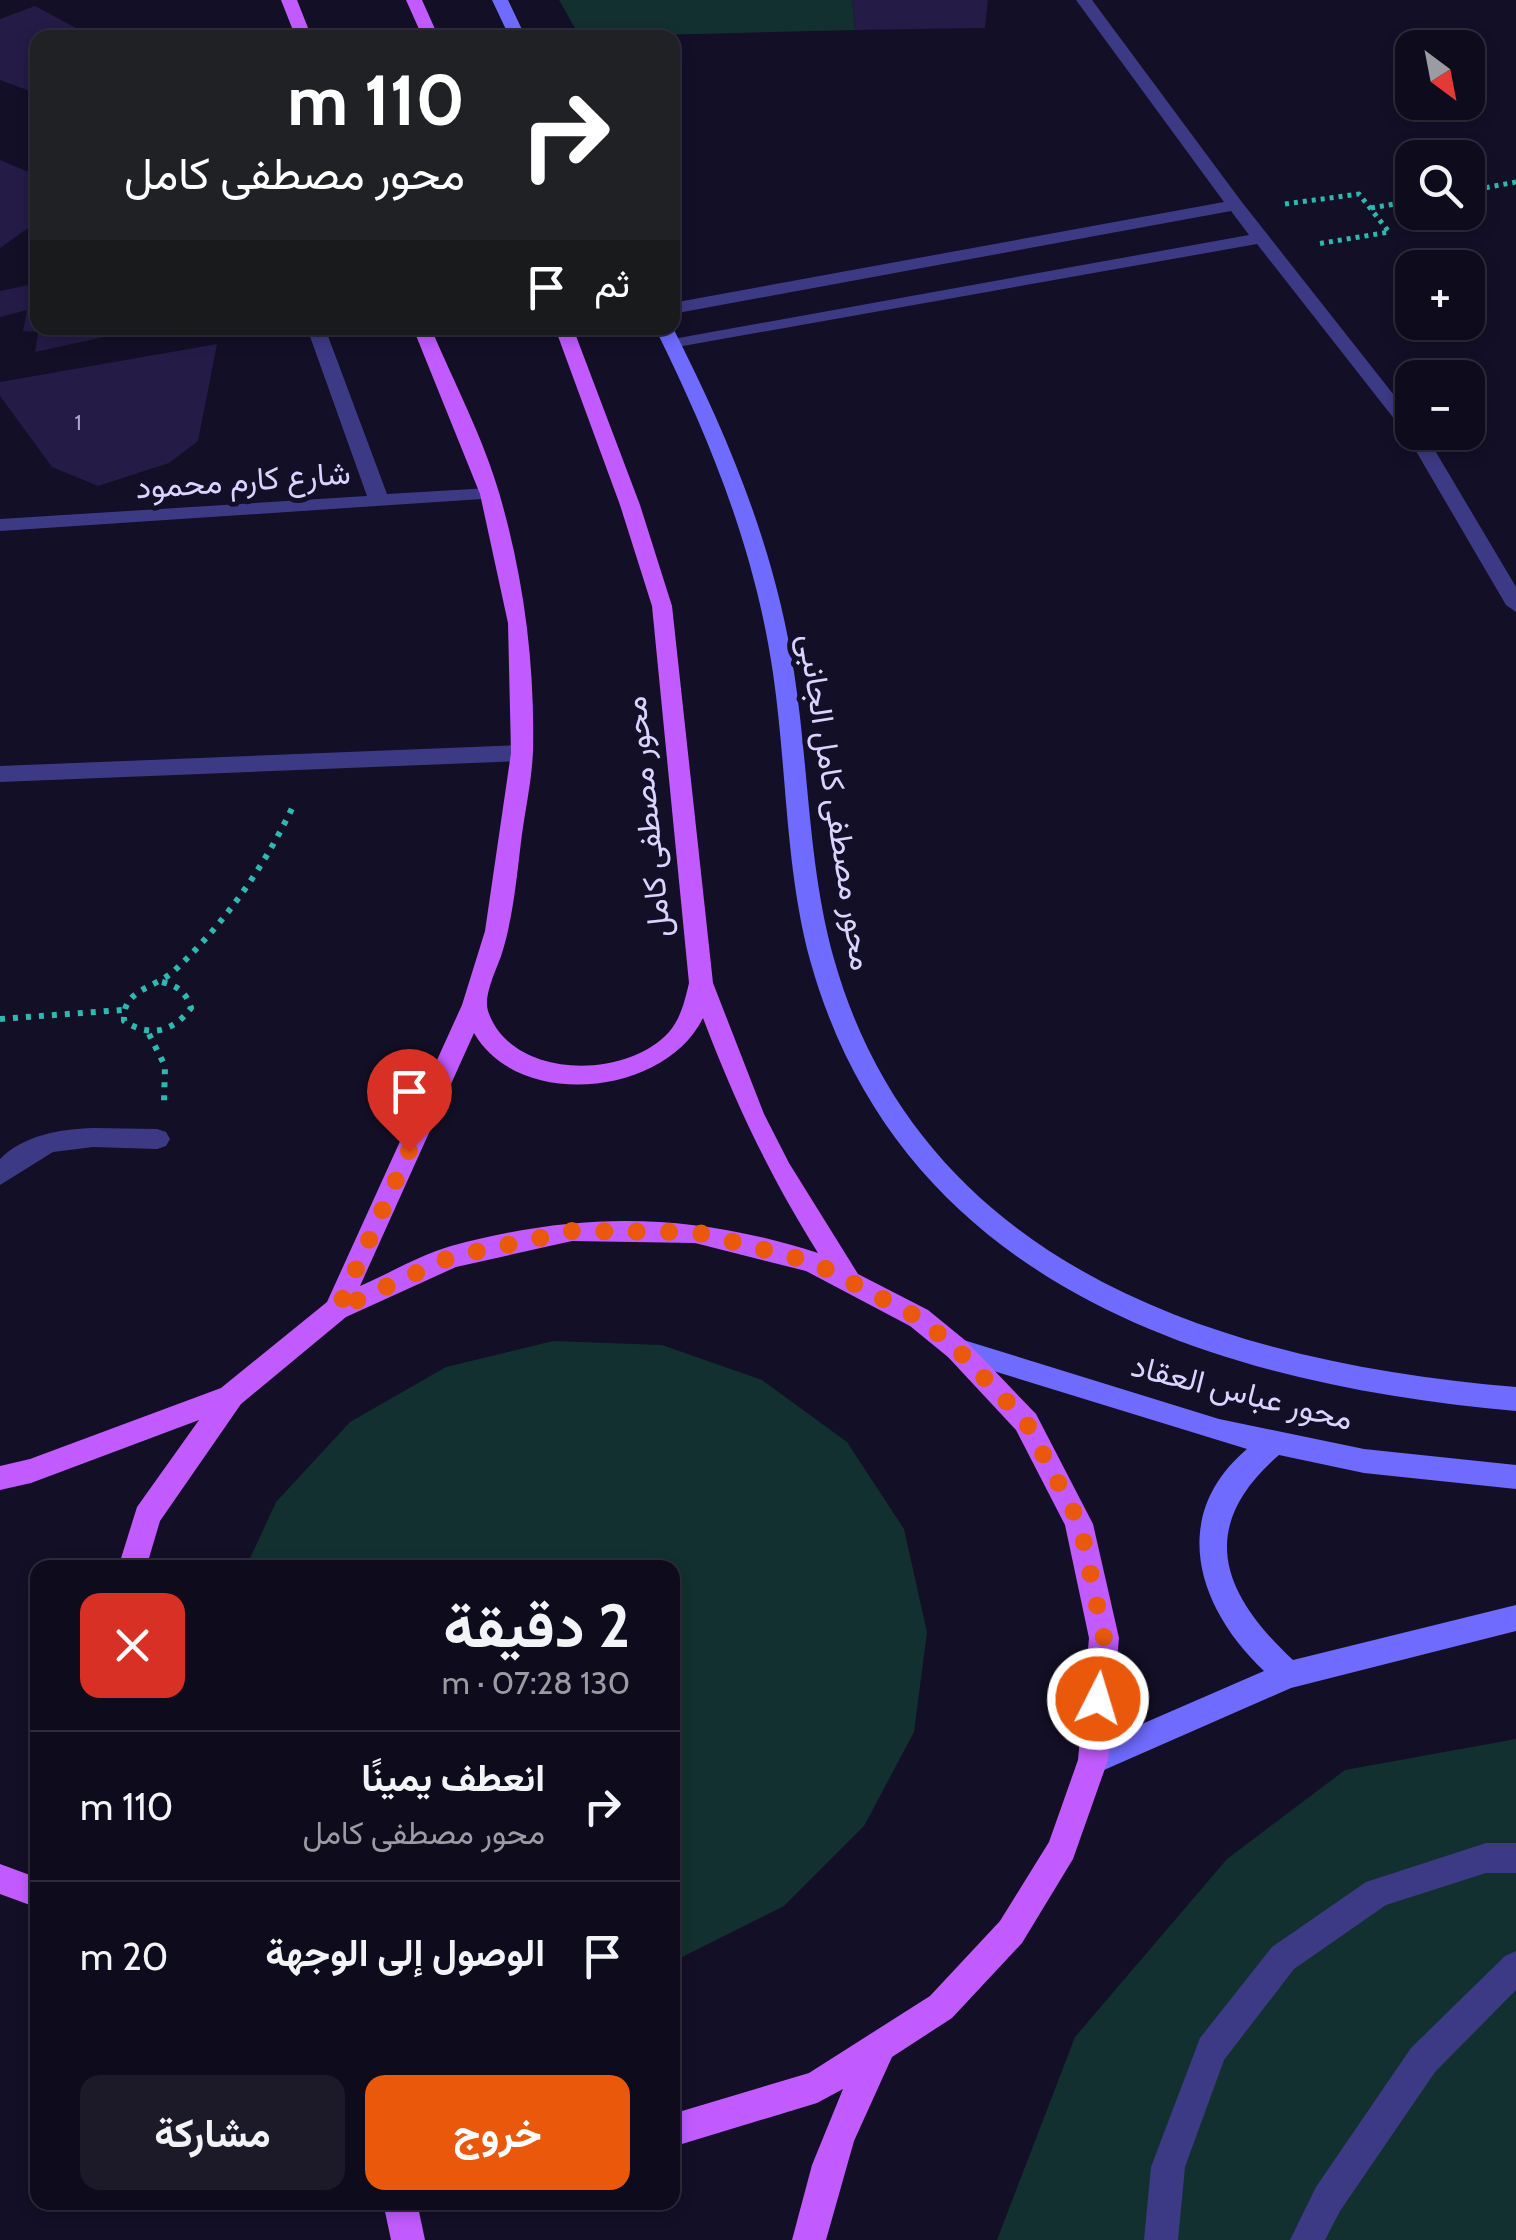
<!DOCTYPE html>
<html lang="ar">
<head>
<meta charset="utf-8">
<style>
	body { margin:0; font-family:Cabin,Vazirmatn,sans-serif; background:#1c1929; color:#f1f3f6; direction:rtl; height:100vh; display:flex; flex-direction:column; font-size:38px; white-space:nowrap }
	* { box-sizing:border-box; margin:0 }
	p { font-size:32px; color:#9b9ba3 }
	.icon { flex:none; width:55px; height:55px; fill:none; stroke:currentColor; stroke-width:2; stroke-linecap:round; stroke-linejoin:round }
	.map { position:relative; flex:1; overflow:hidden; direction:ltr }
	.panel { position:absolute; left:30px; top:1560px; width:650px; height:650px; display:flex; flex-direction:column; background:#0e0b1c; border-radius:20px; box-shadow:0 5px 15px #0003,0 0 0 2px #2e2b3b; direction:rtl }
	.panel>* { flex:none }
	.top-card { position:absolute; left:30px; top:30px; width:650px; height:305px; border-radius:20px; box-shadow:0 5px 15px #0003,0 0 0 2px #2e2b3b; direction:rtl; background:#202124; color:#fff; overflow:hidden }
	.needle { width:65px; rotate:148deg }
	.fabs { position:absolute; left:1395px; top:30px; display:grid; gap:20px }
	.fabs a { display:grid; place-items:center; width:90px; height:90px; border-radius:20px; background:#0e0b1c; box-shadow:0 5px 15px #0003,0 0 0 2px #2e2b3b; font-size:50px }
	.pin { position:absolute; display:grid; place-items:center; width:85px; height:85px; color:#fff; margin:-102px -42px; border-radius:50% 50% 50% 0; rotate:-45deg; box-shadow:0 0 10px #0007 }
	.pin .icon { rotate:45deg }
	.me { position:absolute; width:110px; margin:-55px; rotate:5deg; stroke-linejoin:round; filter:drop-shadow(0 0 8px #0008) }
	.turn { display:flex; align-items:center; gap:35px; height:210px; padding:0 50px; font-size:45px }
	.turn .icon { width:130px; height:130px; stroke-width:2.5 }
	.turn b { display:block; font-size:70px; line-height:85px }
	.then { display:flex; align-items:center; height:95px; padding:0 50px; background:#0003; gap:20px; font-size:38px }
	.round { display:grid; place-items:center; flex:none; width:105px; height:105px; border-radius:20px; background:#1c1929 }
	.head { display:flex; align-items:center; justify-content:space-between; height:170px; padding:0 50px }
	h1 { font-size:60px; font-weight:700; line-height:75px }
	.primary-button { display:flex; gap:20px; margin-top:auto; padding:20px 50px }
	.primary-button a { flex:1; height:115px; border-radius:20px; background:#ea580c; color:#fff; font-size:40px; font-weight:700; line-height:115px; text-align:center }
	.primary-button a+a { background:#1c1929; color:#f1f3f6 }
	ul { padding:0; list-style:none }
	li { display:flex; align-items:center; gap:30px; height:150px; padding:0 50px; border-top:2px solid #2e2b3b }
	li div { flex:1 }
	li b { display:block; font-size:38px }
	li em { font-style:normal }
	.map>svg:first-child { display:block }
</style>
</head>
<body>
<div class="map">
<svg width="1516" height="2240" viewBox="0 0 1516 2240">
	<rect width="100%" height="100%" fill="#130f26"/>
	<path fill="#12302f" d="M559,0H852L855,30L580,37Z
		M553,1341L662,1345L762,1380L847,1442L904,1529L927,1632L914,1732L864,1826L784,1906L678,1959L673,1960L672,1568L246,1567L276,1502L350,1422L446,1367Z
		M1516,1739V2240H997L1075,2037L1227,1859L1345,1770Z"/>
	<path fill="#241b47" d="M852,0H988L985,28L855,30Z
		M35,6L95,38H38V94L0,80V19Z
		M0,160L38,176V221L0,248Z
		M38,283V328L141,329L35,352L38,332L23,331L27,310L0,317V291Z
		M217,344L198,441L169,463L98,486L52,467L0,396V382Z"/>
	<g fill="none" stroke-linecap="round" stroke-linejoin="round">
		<path stroke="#2fb8b0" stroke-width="5" stroke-dasharray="4 5" stroke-linecap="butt" d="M1468,191L1516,182
			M1285,204L1359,194L1389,232L1317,244
			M1371,208L1412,201"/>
		<path stroke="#2fb8b0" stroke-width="6" stroke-dasharray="5 8" stroke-linecap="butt" d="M162,982C178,986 186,992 191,1008C173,1032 150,1038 124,1021C122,989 154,989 174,971C226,922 265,866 295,802
			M0,1019L122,1010
			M149,1034L165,1066L164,1102"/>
		<path fill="#3d3a85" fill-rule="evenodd" d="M307,328H325L387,494L490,488L500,494L497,498L0,531V519L367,496Z
			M522,745L533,753L522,761L0,782V766Z
			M93,1128L157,1129L166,1132L170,1139L166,1146L157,1149L93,1147L53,1152L0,1185V1159C24,1135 60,1129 93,1128Z"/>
		<path fill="#3d3a85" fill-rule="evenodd" d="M1076,0H1092L1241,201L1412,418V432H1424L1516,587V612L1506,605L1406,434L1257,244L666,349V341L673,339L1249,235L1231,211L672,314V303L1224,202Z
			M1486,1843H1516V1873H1486L1386,1905L1294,1969L1224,2060L1185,2167L1178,2240H1144L1151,2167L1200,2038L1272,1947L1366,1882Z
			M1516,1951V1990L1435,2072L1340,2211L1325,2240H1290L1316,2187L1411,2048L1505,1956Z"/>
		<path fill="#6f6bff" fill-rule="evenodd" d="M492,0H508L526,38H510Z
			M655,328H673C729,438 775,549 794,672C809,768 808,866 834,959C922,1270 1228,1363 1516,1387V1411C1213,1384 901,1286 810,960C785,867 787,769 773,673C755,550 710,439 655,328Z
			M957,1338L1219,1419L1364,1449L1516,1465V1489L1364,1473L1279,1455C1196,1527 1221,1593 1293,1660L1516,1605V1631L1291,1688L1104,1770L1093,1774L1082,1770L1078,1760L1082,1750L1264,1671C1197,1608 1168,1516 1247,1449L948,1357L944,1349L948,1341Z"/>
		<path fill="#c25bff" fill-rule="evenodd" d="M281,0H297L312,38H296Z
			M406,0H422L439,38H423Z
			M413,328H431C454,383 484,439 500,496C524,579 535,665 533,751C532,778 526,806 522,834C517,873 514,914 502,953C497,969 483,995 488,1011C511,1080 626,1080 669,1032C681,1018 685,1000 689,983L652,606L620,505L555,328H573L640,505L672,606L713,983L764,1114L789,1163L858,1274L928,1310L966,1341L1036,1414L1093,1524L1119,1638L1108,1760L1073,1859L1022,1943L952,2018L892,2057L854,2141L826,2240H792L812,2165L843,2089L817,2103L672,2147V2114L809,2073L930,1996L1000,1921L1049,1842L1078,1760L1089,1638L1065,1525L1016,1430L948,1357L910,1326L806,1271L695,1243L572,1241L456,1267L346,1317L241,1404L160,1521L146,1568H118L137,1507L199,1420L31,1483L0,1490V1466L30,1459L221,1388L327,1302L462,1005L485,931L511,753L508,623L480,494ZM703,1018C737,1107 768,1172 818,1253C690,1212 580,1211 451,1246C420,1255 390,1273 360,1286L474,1033C519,1111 665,1096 703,1018Z
			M0,1864L38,1878V1908L0,1894Z
			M383,2202H417L425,2240H391Z"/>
	</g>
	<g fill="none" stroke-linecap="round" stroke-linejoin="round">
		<path stroke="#ea580c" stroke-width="18" stroke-dasharray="0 32.4" d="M409,1151L338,1309L451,1257L572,1231L695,1232L812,1262L830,1271L919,1318L957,1349L1026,1422L1080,1524L1104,1638L1098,1699"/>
	</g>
	<g text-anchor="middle" stroke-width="10" stroke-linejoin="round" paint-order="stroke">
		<g font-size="22" fill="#aca6d1">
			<text x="78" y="430">1</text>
		</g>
		<g font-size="32" fill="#d9d4ff" stroke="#130f26">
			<text transform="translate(243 480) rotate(-4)" y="11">شارع كارم محمود</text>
			<text transform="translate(836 802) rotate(81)" y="11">محور مصطفى كامل الجانبى</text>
			<text transform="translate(647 817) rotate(-96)" y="11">محور مصطفى كامل</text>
			<text transform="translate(1242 1392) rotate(14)" y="11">محور عباس العقاد</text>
		</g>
	</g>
</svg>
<div class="fabs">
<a><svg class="needle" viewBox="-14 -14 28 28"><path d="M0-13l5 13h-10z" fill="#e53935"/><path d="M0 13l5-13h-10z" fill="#9b9ba3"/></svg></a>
<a><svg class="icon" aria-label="search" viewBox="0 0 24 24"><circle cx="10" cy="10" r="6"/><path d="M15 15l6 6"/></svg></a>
<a>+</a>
<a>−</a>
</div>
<div class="pin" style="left:409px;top:1151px;background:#d93025"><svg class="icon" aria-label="arrive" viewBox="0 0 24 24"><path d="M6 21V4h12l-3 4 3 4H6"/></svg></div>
<svg class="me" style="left:1098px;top:1699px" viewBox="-20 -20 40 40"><circle r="17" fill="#ea580c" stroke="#fff" stroke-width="3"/><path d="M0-11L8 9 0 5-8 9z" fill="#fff"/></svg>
<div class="top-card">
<div class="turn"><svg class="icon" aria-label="right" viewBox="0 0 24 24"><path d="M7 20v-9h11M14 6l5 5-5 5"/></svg><div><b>110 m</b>محور مصطفى كامل</div></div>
<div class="then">ثم<svg class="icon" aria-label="arrive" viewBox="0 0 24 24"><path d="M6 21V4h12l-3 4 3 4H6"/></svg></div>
</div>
<section class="panel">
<div class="head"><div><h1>2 دقيقة</h1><p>130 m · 07:28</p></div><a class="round" style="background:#d93025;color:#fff"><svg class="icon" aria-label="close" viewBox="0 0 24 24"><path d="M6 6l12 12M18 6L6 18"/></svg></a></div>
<ul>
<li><svg class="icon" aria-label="right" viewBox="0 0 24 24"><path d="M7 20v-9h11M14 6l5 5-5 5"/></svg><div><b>انعطف يمينًا</b><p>محور مصطفى كامل</p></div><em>110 m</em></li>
<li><svg class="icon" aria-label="arrive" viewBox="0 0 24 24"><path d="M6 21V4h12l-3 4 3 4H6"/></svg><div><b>الوصول إلى الوجهة</b></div><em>20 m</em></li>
</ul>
<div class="primary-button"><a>خروج</a><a>مشاركة</a></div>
</section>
</div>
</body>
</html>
